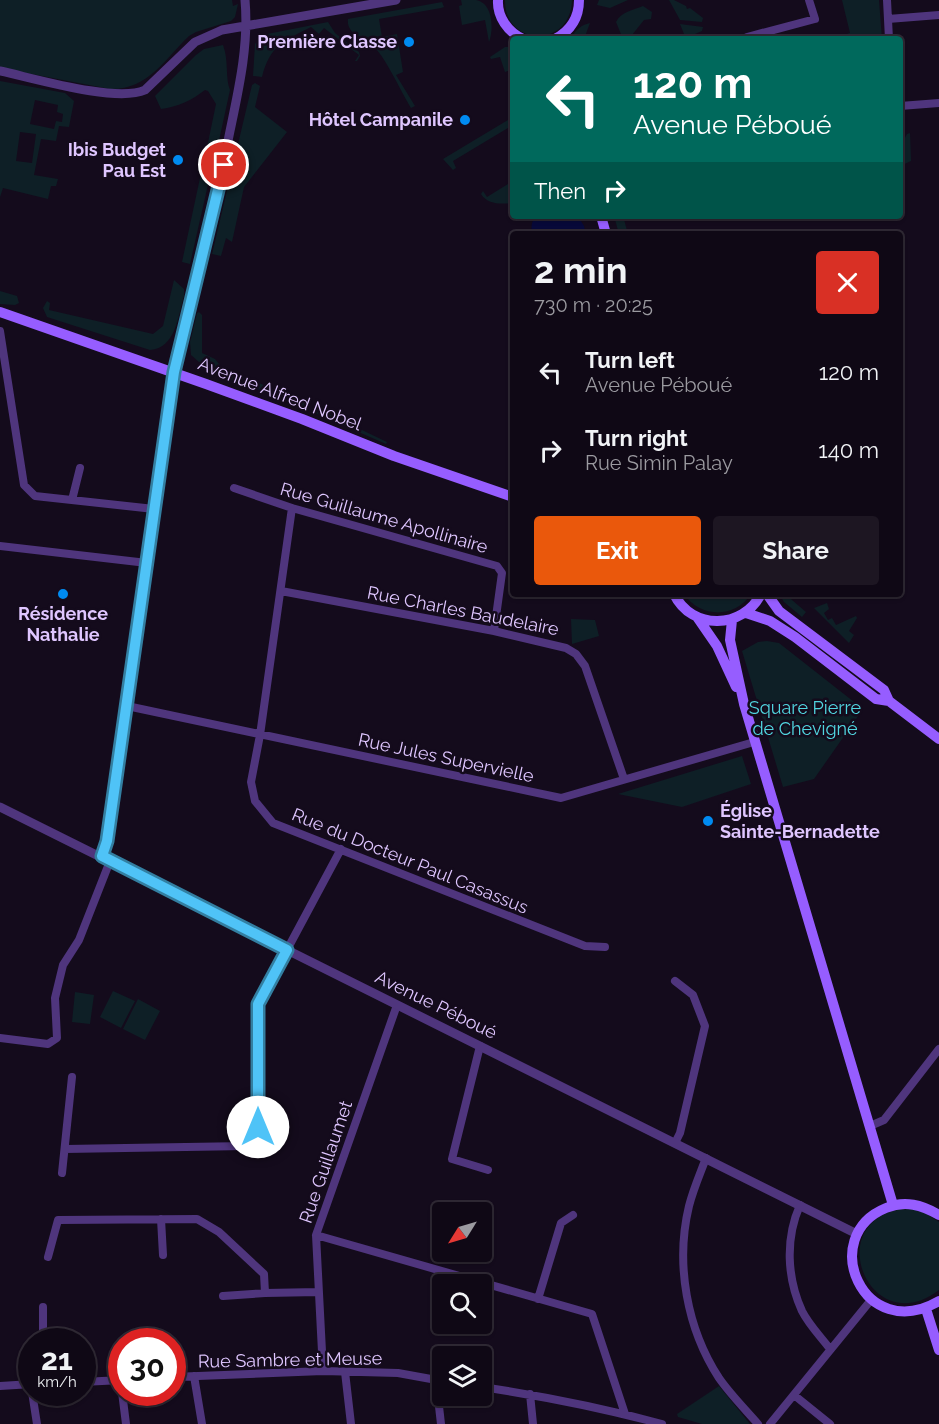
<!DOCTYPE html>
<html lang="en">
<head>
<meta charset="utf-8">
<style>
	body { margin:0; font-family:Raleway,sans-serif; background:#1d1622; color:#f1f3f6; height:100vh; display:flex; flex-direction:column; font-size:22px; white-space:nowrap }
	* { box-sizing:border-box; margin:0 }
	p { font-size:20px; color:#9b9aa0 }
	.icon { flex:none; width:33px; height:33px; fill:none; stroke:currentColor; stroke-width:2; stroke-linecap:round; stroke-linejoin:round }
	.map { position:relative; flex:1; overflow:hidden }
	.details { position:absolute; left:510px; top:231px; width:393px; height:366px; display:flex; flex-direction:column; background:#0f0815; border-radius:6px; box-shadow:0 2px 4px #0004,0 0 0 2px #2f2934 }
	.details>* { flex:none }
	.hud { position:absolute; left:510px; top:36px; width:393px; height:183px; border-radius:6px; box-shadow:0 2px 4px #0004,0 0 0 2px #2f2934; background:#00695c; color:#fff; overflow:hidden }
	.needle { width:39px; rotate:233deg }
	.buttons { position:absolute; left:432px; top:1202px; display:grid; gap:12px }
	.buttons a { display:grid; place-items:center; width:60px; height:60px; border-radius:6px; background:#0f0815; box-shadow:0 2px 4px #0004,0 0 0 2px #2f2934; font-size:30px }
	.speed { position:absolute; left:18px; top:1328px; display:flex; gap:12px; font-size:30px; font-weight:700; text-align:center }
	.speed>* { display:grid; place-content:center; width:78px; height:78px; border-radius:50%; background:#0f0815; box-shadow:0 2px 4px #0004,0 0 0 2px #2f2934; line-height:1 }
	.speed small { font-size:15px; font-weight:400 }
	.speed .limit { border:9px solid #d22; background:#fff; color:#111 }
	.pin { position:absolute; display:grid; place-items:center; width:51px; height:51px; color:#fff; margin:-26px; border:3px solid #fff; border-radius:50%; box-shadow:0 2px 6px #0007 }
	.me { position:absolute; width:66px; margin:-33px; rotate:0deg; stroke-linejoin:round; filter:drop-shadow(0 0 4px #0008) }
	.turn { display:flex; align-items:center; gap:21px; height:126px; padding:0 24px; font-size:27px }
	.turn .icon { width:78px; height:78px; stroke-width:2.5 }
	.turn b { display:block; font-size:42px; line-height:51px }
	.then { display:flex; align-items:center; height:57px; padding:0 24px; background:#0003; gap:12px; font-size:22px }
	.round { display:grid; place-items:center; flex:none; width:63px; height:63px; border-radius:6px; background:#1d1622 }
	.headline { display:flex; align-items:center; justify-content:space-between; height:102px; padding:0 24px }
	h1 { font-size:36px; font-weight:700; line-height:45px }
	.button { display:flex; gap:12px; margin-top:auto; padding:12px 24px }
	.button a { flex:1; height:69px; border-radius:6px; background:#ea580c; color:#fff; font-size:24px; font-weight:700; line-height:69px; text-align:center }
	.button a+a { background:#1d1622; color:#f1f3f6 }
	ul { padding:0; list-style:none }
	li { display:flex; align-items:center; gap:18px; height:78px; padding:0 24px }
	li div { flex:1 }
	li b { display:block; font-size:22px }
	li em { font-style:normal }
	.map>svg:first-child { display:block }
</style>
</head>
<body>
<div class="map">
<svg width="939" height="1424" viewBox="0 0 939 1424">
	<rect width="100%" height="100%" fill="#140b1c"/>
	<path fill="#0e1f26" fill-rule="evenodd" d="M0,0H232L233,6L238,4L235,17L231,21L196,32L189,36C165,59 148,90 110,89L0,68Z
		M461,0C466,0 471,0 476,0C493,3 494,29 489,42L485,20L462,25L459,6L462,5Z
		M505,0H572C571,49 504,47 505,0Z
		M599,0H628L610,8L597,5Z
		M669,0H674L686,6L687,9L690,8L703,18L702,22L680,20Z
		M842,0H879L882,39H831L850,33Z
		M442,2L444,7L441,8L379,19L382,37L397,34L403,72L396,75L415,106L411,108C403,95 385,57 375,48C365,40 346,34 348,19Z
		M643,6L652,12L651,19L644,20L632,35V39H623L616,22C621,12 633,10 643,6Z
		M328,22L335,33L359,52L360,56L357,61H355L359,55L324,28L319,34L311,27C284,41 270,45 262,77L253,76L255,44L262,35Z
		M590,23L584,39H571C575,30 581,25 590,23Z
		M680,24L703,27L702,31L695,34L696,39H686Z
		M223,45C229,61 225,78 230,90L215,159L205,157L216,104L208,91L205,90C192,100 178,107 161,109L155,96L196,55L204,49Z
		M505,47H513V69L505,72L500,57L491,59L490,57Z
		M0,81L65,93L74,101L69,127L59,126L56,141L41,139L34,175L58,179L56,186H51L48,199L3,188L0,197ZM35,100L58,105L57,112L63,114L62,122L56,121L54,129L30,124ZM20,132L36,134L32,163L16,161Z
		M255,83L260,86L255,107L287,132L244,187L232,242L226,238L221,256L212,254L252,85Z
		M513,117V125L453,161L456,168L453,170L443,159Z
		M910,133L911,161L900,166V147L907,134Z
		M203,164L212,167L190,264L182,262Z
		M513,181V203C501,204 488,205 481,194L483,191L487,197Z
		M614,216H623L628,234H619Z
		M174,280L184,289V296C178,316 176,348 150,350L47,317L43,308L47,301L50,303L49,310L153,334L163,326Z
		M0,291L17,296L19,303L15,305L0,304Z
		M199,312L202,315V353L215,359L223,369L244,377L241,384L207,371V366L199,362L191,355L190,342L197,313Z
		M259,383L306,403L304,408L257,389Z
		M314,407L387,442L386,444L315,413Z
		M684,594H751C735,619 700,618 684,594Z
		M779,594H785L806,612L802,617L784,602Z
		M827,603L829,609L824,613L828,620L832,618L836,625L856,616L857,618L849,631L854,635L849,643L814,608Z
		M571,619L595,620L599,636L572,644Z
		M767,641L779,643L863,709L814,779L783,787L742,651L758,642Z
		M742,756L751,784L682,807L618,794Z
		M113,991L135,1001L121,1028L100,1017Z
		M75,992L94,995L90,1024L72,1022Z
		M138,999L160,1011L145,1040L123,1029Z
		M909,1208L922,1211L939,1222V1290C869,1344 817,1216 909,1208Z
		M719,1386L750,1424H702L678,1417L677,1414Z"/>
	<path fill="#070939" d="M537,216H578L584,226L586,234H532C531,226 531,221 537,216Z"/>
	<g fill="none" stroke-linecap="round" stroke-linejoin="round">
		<path stroke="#4f357d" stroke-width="8" d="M887,0L889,39
			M888,19L939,15
			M747,37L815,19L809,0
			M900,106L939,103
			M0,331L24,485L35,496L154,509
			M234,488L292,508L497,566L502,573L494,631
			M72,500L80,468
			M292,508L260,735L251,782L255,801L273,823L585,946L605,947
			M0,546L147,563
			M281,591L494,631L566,648L576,654L585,666L624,779
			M127,706L561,798L754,742
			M102,856L107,841L174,372
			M675,981L693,995L705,1026L680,1133L675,1143
			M0,1038L48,1044L57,1038L55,998L63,965L79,940L110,861
			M480,1046L452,1159L488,1170
			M870,1126L884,1120L939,1049
			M65,1149L246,1146L258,1127V1004L341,849
			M706,1158C700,1174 693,1190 689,1206C675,1264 687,1329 719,1378C730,1394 745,1409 758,1424
			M62,1173L72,1077
			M800,1205C785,1239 787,1278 802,1311C809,1325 821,1337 830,1349
			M161,1219L163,1255
			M316,1235L592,1314L625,1414
			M48,1257L58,1220L197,1219L219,1232L264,1274L265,1293L319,1292
			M223,1296L265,1293
			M538,1299L561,1223L573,1215
			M43,1307V1341
			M323,1371L316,1235L397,1005
			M345,1372L351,1424
			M194,1376L202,1424
			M172,1377L323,1371L398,1373L442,1381
			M436,1380L441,1424
			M82,1382L122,1380
			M0,1386L32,1384
			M482,1387C542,1396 603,1408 662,1424
			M32,1392L37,1424
			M122,1392L126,1424
			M530,1394L533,1424
			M794,1395L830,1424
			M770,1424L871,1300"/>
		<path stroke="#4f357d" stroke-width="9" d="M0,71C33,78 116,103 145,90L195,42L222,30L396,0
			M174,372C193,292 214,212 230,131C239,88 249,44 245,0
			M0,807L857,1234"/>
		<path stroke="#965dff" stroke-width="10" d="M498,0C497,17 508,32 523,39
			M555,39C570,31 579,18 579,0
			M601,216L606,234
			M0,312L206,384L302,419L394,456L513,497
			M674,594C692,631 743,629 761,594
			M767,594L779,611L884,690L889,701L939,739
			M746,613L770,621L795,637L876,699L889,701
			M697,617L717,646L736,687
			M732,620L730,640L744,704L893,1205
			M939,1215C922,1205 905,1200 886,1208C817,1236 863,1345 939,1301
			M926,1309L939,1350"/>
	</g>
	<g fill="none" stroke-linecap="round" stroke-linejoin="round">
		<defs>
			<path id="route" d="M224,165L174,372L107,841L102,856L287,950L258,1004V1127"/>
		</defs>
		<use href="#route" stroke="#337fa1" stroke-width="15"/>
		<use href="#route" stroke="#4fc3f7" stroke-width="10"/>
	</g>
	<g fill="#008bf1" stroke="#140b1c" stroke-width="2">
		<circle cx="409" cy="42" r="6"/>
		<circle cx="465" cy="120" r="6"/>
		<circle cx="178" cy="160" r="6"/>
		<circle cx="63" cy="594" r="6"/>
		<circle cx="708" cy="821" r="6"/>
	</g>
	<g text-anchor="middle" stroke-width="5" stroke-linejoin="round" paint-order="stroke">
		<g font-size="18" font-weight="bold" fill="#dfc6ff" stroke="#140b1c" text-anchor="end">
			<text x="397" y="48">Première Classe</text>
			<text x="453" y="126">Hôtel Campanile</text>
			<text x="166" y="156">Ibis Budget<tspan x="166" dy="21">Pau Est</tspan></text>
			<text x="63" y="620" text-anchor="middle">Résidence<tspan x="63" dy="21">Nathalie</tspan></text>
			<text x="720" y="817" text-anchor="start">Église<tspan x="720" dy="21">Sainte-Bernadette</tspan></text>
		</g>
		<g font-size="18" fill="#dfc6ff" stroke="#140b1c">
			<text transform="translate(280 394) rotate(21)" y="6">Avenue Alfred Nobel</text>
			<text transform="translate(384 518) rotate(16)" y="6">Rue Guillaume Apollinaire</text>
			<text transform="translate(463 611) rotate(11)" y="6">Rue Charles Baudelaire</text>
			<text transform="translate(446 758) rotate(12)" y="6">Rue Jules Supervielle</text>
			<text transform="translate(410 861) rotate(22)" y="6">Rue du Docteur Paul Casassus</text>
			<text transform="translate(436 1005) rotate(26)" y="6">Avenue Péboué</text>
			<text transform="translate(326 1162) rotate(-71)" y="6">Rue Guillaumet</text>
			<text transform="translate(290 1360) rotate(-1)" y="6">Rue Sambre et Meuse</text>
		</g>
		<g font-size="18" fill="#51d6e0" stroke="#140b1c">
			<text x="805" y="714">Square Pierre<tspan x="805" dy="21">de Chevigné</tspan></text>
		</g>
	</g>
</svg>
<div class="buttons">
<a><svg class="needle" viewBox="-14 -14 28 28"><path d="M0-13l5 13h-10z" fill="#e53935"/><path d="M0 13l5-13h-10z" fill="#9b9aa0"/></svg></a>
<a><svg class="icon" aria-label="search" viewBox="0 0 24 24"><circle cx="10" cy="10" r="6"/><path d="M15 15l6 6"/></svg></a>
<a><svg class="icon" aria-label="layers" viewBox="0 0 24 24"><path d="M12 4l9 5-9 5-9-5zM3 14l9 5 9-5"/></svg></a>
</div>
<div class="speed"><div>21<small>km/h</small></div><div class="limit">30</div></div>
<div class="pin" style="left:224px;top:165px;background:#d93025"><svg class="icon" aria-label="arrive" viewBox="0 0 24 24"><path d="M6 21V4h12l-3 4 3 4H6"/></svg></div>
<svg class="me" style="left:258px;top:1127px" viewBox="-20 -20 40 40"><circle r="19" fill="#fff"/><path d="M0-13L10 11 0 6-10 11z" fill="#4fc3f7"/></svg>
<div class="hud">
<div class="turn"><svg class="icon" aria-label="left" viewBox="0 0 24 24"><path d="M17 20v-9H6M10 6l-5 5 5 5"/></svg><div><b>120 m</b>Avenue Péboué</div></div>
<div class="then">Then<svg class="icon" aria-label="right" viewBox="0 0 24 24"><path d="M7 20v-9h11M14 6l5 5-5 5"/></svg></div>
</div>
<section class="details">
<div class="headline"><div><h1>2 min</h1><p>730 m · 20:25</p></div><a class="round" style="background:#d93025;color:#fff"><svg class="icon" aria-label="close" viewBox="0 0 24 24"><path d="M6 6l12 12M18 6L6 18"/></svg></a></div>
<ul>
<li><svg class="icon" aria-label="left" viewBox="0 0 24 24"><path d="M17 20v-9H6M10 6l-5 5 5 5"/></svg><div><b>Turn left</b><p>Avenue Péboué</p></div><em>120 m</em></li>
<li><svg class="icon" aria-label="right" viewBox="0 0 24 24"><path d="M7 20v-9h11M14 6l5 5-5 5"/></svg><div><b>Turn right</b><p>Rue Simin Palay</p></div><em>140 m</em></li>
</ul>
<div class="button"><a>Exit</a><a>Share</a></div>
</section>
</div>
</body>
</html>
